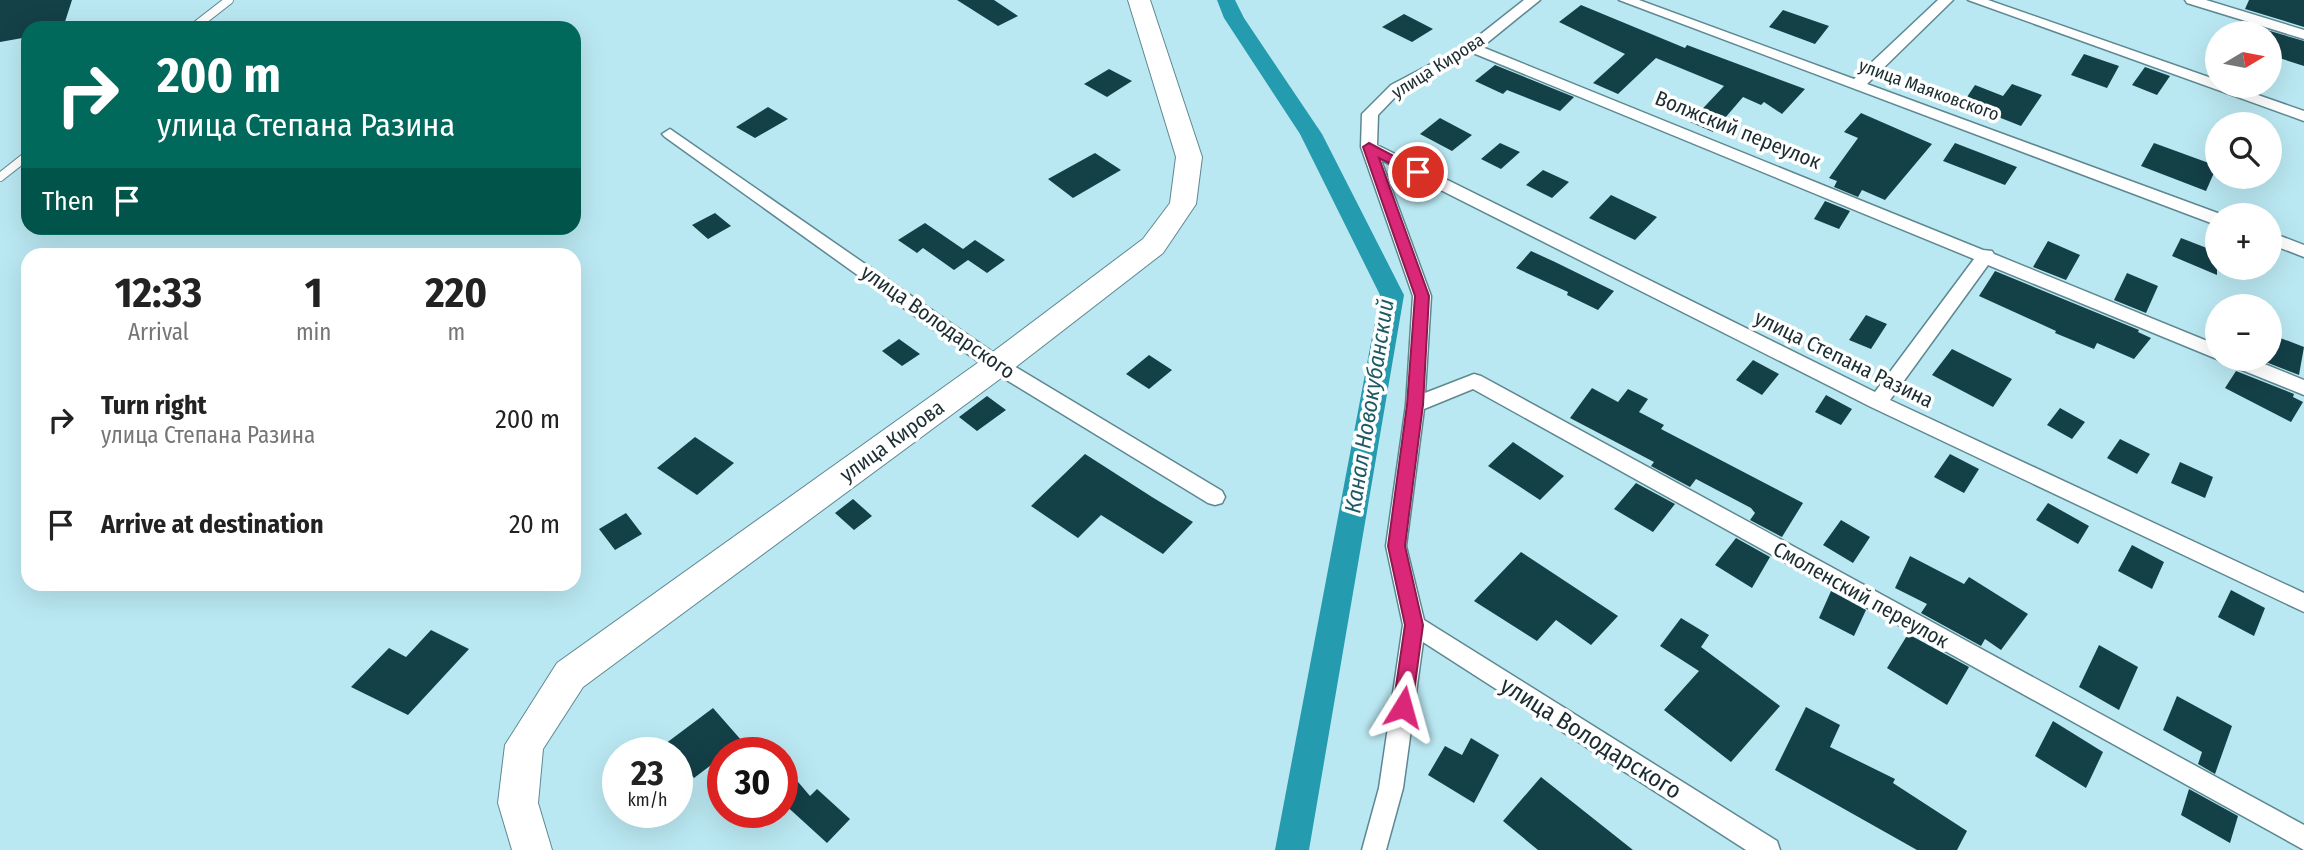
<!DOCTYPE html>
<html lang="en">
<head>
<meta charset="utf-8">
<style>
	body { margin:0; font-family:"Fira Sans Condensed",sans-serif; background:#f2f2f2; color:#222; height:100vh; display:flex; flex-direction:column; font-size:26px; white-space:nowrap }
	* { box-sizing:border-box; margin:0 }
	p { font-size:23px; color:#767676 }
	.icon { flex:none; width:38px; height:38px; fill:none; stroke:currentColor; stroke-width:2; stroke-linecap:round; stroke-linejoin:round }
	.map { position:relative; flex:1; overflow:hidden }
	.details { position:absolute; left:21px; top:248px; width:560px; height:343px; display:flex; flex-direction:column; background:#fff; border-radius:21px; box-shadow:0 7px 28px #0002 }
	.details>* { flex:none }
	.guide { position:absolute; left:21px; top:21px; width:560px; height:214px; border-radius:21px; box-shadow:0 7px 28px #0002; background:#00695c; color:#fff; overflow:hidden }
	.needle { width:46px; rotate:80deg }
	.fabs { position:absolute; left:2205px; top:21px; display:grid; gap:14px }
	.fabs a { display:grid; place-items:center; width:77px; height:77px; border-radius:50%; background:#fff; box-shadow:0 7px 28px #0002; font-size:35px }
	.speed { position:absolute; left:602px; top:737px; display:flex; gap:14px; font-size:35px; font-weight:700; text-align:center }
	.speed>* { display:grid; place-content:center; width:91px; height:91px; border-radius:50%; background:#fff; box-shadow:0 7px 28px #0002; line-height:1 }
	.speed small { font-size:18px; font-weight:400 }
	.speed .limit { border:10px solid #d22; background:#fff; color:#111 }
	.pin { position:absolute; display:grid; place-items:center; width:60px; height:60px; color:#fff; margin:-30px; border:4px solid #fff; border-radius:50%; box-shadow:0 2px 7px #0007 }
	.me { position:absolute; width:77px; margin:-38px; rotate:8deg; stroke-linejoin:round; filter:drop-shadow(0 0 5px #0008) }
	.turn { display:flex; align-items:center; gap:24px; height:147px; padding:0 21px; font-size:32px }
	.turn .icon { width:91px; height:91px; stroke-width:2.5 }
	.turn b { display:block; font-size:49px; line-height:60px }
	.then { display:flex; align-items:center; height:66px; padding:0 21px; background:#0003; gap:14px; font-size:26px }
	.eta { display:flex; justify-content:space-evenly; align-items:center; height:119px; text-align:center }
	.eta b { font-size:42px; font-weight:700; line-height:49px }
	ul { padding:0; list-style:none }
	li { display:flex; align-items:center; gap:21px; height:105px; padding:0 21px }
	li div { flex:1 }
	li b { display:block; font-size:26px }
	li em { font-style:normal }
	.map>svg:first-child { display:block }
</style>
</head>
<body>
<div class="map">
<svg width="2304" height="850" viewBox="0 0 2304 850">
	<rect width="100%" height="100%" fill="#bae8f2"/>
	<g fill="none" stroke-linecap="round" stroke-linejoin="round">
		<path fill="#259baf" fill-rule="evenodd" d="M1217,0H1235L1244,18L1322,134L1404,295L1309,850H1275L1380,295L1300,134L1224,18Z"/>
	</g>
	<path fill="#144048" d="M0,0H72L63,28H28V37L0,42Z
		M957,0H994L1018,16L998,26Z
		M2249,0H2304V27L2245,9Z
		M1581,5L1685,48L1687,45L1805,89L1782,114L1764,102L1761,105L1743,97L1713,132L1690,122L1724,86L1656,58L1618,94L1593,83L1625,54L1559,22Z
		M1783,10L1829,26L1815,44L1769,27Z
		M1404,14L1433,29L1412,42L1382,27Z
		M2240,22L2304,41V66L2270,55V33H2235Z
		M2084,54L2119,66L2107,88L2071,75Z
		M1495,65L1574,97L1560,111L1507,90L1503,94L1475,81Z
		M2145,67L2170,76L2157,95L2132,85Z
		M1109,69L1132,81L1107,97L1084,84Z
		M2012,84L2042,95L2021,126L1963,103L1975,85L2003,96Z
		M768,107L788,119L755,138L736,127Z
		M1861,113L1932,144L1885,200L1862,190L1858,197L1834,187L1837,181L1829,178L1858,138L1844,132Z
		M1440,118L1472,135L1452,151L1420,134Z
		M1500,143L1520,152L1501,169L1481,159Z
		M1955,143L2017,167L2005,185L1943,161Z
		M2154,143L2217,166L2206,191L2141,166Z
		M1095,153L1121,170L1073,198L1048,179Z
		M1543,170L1569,182L1552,198L1526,185Z
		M1611,195L1657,217L1635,240L1589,218Z
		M1825,201L1850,211L1839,229L1814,219Z
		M715,213L731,226L708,239L692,225Z
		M925,223L963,249L975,240L1005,260L987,273L968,260L954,270L923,248L917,253L898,240Z
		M2181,238L2217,252V275L2172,256Z
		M2048,241L2080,255L2066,280L2033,267Z
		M1531,251L1555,262L1614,291L1598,310L1567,295L1568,292L1516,268Z
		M1995,271L2139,330L2138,332L2151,338L2134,359L2097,343L2094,349L2055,333L2056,331L1979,296Z
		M2127,273L2158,286L2146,313L2114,300Z
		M1866,315L1887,324L1871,349L1849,340Z
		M2270,334L2304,347L2299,375L2258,359H2270Z
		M899,339L920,354L902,366L882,351Z
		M1952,349L2012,379L1993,407L1932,375Z
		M1149,355L1172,370L1149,389L1126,374Z
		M1753,360L1779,374L1762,395L1736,380Z
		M2236,371L2294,394L2293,397L2303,402L2291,422L2225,388Z
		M1592,388L1618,402L1628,389L1648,399L1639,412L1664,425L1661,429L1803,503L1782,537L1750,520L1755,513L1751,508L1696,479L1690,487L1651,466L1654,462L1570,418Z
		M1826,395L1852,409L1841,425L1815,412Z
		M987,396L1006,410L977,431L959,417Z
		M2060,408L2085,422L2072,439L2047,425Z
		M695,437L734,463L697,495L657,468Z
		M2120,439L2150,454L2137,474L2107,458Z
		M1513,442L1564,476L1540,500L1488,466Z
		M1085,454L1152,497L1193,522L1163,554L1101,515L1078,538L1031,506Z
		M1950,454L1979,469L1964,493L1934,477Z
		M2180,462L2213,477L2205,498L2171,483Z
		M1636,483L1675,504L1653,532L1614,509Z
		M853,499L872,516L854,530L835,513Z
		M2048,503L2089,526L2078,544L2036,520Z
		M626,513L642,534L615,550L599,529Z
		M1841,520L1870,537L1853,563L1823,545Z
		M1736,538L1770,557L1752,588L1715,565Z
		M2132,545L2164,562L2152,589L2118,571Z
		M1521,552L1618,616L1591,645L1556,620L1537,641L1474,601Z
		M1910,556L1964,584L1969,577L2028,614L2001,650L1985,639L1981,646L1921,613L1927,604L1895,588Z
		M2231,590L2265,608L2254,636L2218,617Z
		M1831,591L1866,610L1854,636L1819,618Z
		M1681,618L1709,635L1701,647L1780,706L1731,762L1664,710L1699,671L1660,646Z
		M431,630L469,649L408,715L351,687L389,648L406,657Z
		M1908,634L1969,667L1947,705L1887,668Z
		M2099,645L2138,667L2119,710L2079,687Z
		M2177,696L2232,726L2215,774L2198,764L2202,752L2163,730Z
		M1806,707L1840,725L1830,747L1895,779L1893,783L1967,831L1957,850H1917L1775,770Z
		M713,708L742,741L727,752H723V756L694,778L677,758V752H672L665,744Z
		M2053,721L2103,752L2086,788L2035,756Z
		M1471,738L1499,755L1474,803L1428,775L1445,746L1462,755Z
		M782,763L810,796L817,789L850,819L827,843L782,802Z
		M1541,777L1633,850H1538L1503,821Z
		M2189,789L2238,816L2230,843L2181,815Z"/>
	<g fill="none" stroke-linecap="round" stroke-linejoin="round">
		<defs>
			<path id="service" d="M193,28L229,0
				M0,177L28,155"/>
			<path id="minor" d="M1524,0H1540L1482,47L1983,250L1992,251L1994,254L2217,345V359L1988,265L1890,400L2304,593V612L1871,407L1381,160L1431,296L1425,393L1474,374L1481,376L2304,825V850L1473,389L1424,409L1406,546L1424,620L1777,841L1780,850H1746L1423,642L1403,788L1386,850H1362L1379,788L1403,625L1386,546L1406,405L1413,296L1361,147L1362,114L1391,85L1467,45ZM1473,53L1974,259L1875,392L1377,145L1378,115L1401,91Z
				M1619,0H1639L1854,79L1938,0H1953L1867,84L2223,215H2217V224L2211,223Z
				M1968,0H1988L2217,80V86H2232L2304,111V121Z
				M2185,0H2206L2304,30V39L2187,3Z
				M670,129L1004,360L1222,491L1225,497L1222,503L1215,505L1208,503L990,370L665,137L662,134Z
				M2270,232L2304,245V257L2270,244Z
				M2225,359H2252L2304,380V395L2227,364Z"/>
			<path id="primary" d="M1128,0H1150L1202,157L1196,204L1163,253L1008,373L583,687L543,749L538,803L552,850H512L498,803L505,745L557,663L986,357L1143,239L1170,203L1176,157Z"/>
		</defs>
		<use href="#service" stroke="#5d8892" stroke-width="10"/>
		<use href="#minor" stroke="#5d8892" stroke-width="3"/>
		<use href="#primary" stroke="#5d8892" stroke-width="2"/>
		<use href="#service" stroke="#fff" stroke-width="8"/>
		<use href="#minor" fill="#fff" fill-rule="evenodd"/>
		<use href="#primary" fill="#fff" fill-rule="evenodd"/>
	</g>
	<path fill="#db2777" stroke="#8e194d" stroke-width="2" d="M1369,143L1424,172L1418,176L1413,175L1379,158L1429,296L1423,405L1405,546L1423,625L1412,707L1409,713L1403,715L1396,713L1393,707L1405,625L1388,546L1407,405L1415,296L1363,147Z"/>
	<g text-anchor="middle" stroke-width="7" stroke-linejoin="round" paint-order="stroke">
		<g font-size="18" fill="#1b2d31" stroke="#fff">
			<text transform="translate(1438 66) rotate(-32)" y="6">улица Кирова</text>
			<text transform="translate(1929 90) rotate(20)" y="6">улица Маяковского</text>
		</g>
		<g font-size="21" fill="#1b2d31" stroke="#fff">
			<text transform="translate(1738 130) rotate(22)" y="7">Волжский переулок</text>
			<text transform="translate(938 322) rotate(35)" y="7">улица Володарского</text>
			<text transform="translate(1844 359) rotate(26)" y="7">улица Степана Разина</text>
			<text transform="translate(892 441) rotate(-36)" y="7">улица Кирова</text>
			<text transform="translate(1861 595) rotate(29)" y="7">Смоленский переулок</text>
		</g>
		<g font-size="23" font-style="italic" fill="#1d5a65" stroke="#fff">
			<text transform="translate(1369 406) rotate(-81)" y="8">Канал Новокубанский</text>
		</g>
		<g font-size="24" fill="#1b2d31" stroke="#fff">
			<text transform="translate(1591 738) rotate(32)" y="8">улица Володарского</text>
		</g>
	</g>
</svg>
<div class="fabs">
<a><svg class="needle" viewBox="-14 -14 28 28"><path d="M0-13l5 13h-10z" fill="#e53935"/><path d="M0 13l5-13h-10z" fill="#767676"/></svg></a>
<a><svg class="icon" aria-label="search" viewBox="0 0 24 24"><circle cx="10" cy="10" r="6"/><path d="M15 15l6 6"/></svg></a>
<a>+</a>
<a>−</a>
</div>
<div class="speed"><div>23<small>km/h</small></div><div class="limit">30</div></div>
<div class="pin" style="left:1418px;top:172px;background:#d93025"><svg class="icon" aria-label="arrive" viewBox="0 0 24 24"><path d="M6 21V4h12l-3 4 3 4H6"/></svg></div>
<svg class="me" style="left:1403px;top:707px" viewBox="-20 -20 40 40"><path d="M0-17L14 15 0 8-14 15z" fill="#db2777" stroke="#fff" stroke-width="4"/></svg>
<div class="guide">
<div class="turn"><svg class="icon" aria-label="right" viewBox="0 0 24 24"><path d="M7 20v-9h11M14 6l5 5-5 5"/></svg><div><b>200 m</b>улица Степана Разина</div></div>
<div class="then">Then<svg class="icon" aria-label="arrive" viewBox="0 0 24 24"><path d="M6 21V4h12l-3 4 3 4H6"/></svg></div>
</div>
<section class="details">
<div class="eta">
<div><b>12:33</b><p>Arrival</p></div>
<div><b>1</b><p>min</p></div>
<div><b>220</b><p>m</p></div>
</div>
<ul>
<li><svg class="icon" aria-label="right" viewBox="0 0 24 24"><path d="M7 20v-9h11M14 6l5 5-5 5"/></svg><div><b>Turn right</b><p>улица Степана Разина</p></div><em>200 m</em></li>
<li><svg class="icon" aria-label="arrive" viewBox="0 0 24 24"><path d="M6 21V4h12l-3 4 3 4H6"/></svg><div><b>Arrive at destination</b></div><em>20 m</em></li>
</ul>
</section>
</div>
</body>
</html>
